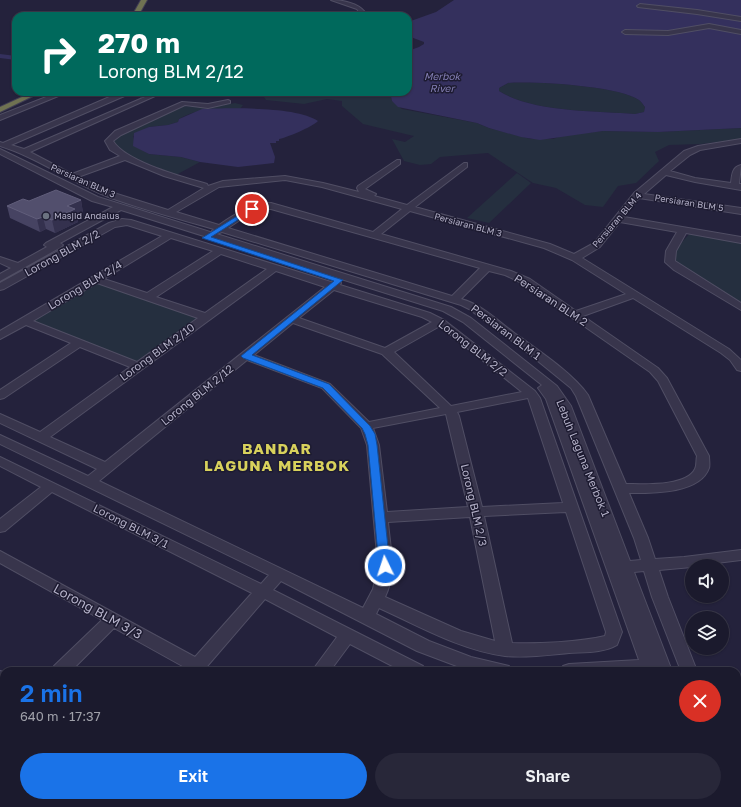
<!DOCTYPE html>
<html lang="en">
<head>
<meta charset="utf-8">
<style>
	body { margin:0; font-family:"Golos Text",sans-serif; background:#282739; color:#f1f3f6; height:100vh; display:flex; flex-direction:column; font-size:15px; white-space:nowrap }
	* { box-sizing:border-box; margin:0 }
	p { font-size:13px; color:#a0a1aa }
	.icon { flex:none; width:22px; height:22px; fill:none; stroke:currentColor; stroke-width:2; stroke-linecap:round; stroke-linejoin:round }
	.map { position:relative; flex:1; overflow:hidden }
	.panel { position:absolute; left:0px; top:667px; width:741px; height:140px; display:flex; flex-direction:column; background:#1b1a2d; border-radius:12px 12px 0 0; box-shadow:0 1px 3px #0004,0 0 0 1px #393849 }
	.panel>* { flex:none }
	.guide { position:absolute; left:12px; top:12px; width:400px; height:84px; border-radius:12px; box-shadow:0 1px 3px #0004,0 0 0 1px #393849; background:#00695c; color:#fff; overflow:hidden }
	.fabs { position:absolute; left:685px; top:559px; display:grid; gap:8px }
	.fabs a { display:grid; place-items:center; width:44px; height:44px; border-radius:50%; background:#1b1a2d; box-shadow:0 1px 3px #0004,0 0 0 1px #393849; font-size:20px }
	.pin { position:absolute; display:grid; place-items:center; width:34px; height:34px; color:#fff; margin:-17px; border:2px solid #fff; border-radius:50%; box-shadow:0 1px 4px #0007 }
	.me { position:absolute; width:44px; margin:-22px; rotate:356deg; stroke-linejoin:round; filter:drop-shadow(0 0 3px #0008) }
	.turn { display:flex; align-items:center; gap:14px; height:84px; padding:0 20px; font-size:18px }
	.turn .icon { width:52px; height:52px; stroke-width:2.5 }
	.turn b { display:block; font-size:28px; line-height:34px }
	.round { display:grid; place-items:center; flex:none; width:42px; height:42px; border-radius:21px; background:#282739 }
	.head { display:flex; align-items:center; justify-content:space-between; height:68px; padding:0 20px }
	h1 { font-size:24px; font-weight:600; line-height:30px; color:#1a73e8 }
	.action { display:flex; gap:8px; margin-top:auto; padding:8px 20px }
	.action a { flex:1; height:46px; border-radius:24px; background:#1a73e8; color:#fff; font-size:16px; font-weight:600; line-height:46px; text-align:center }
	.action a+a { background:#282739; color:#f1f3f6 }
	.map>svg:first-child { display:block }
</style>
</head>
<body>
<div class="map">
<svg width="741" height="807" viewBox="0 0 741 807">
	<rect width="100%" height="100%" fill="#24223c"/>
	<path fill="#252f3f" d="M508,83C535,81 618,86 639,100C642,102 643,105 645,107L644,112L635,114C596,111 531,112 499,91V88Z
		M267,92H390L392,101L402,109L477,123L489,128L531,139H553L565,135L603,131L658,132L741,128V139L701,144L669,145L655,152L659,161L636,183L618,186L603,207L585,205L556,188L533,183L488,153L440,157L431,164L420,165L404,161L392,139L405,142L414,136L363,124L342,106V101L327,99L304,104L266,100L262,94Z
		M235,103L243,105L240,109C218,110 199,107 179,119L178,122L168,125L149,127L133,136L134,141L140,149L149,154L181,157L200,162L176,175L126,155L115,147L113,141L117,136L183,106L208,108Z
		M517,173L531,183L489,223L467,218Z
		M690,233L741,242V302L678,266C671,252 681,244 690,233Z
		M97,282L199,317L136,363L30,321Z
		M84,803H177L183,807H81Z"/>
	<path fill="#34305d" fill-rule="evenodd" d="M454,0H741V128L658,132L603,131L540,140L521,137L489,128L477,123L398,107L392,101L390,92H408V51L419,47L424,44V42L408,36V22L436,12ZM508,83C535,81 618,86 639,100C642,102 643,105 645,107L644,112L635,114C596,111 531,112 499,91V88Z
		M202,109C229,108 297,106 318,121C312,127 286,138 279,139V141H276V143H270L275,157L274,163L238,167L200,162L181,157L149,154L133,146L134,133L149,127L168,125L178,122L179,119Z"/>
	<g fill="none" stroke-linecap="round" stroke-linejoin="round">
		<path fill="#34305d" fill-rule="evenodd" d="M0,54L16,56V60L0,58Z"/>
		<defs>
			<path id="minor" d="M331,0C342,0 358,3 365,12L364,16H358L359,12L357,9Z
				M640,4L697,10L741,17V21L697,14L638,7L637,6Z
				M709,24L741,30V34L709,28L668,35L625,34L622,32L625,30L668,31Z
				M59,92H68L0,120V115Z
				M121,92H141L155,96L30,152L72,174L120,156L110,150L105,141L115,131L182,102L208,104L228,100L230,101V103L208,108L185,105L121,135L113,141C126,162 183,177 207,184L208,186L223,181L285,176L323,183L359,192L357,188L358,186L397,160H400V164L365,189L376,194L374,196L407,205L464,163H467V167L415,207L550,244L574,254L594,243L634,193L684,151L698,146L741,139V143L700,150L690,155L670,171L695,178L731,183C732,175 732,167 741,165L739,184H741V190L695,182L666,175L644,194L741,208V214L639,198L624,217L741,237V243L686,233L676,251L675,261L741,303V310L674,270L665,262L666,251L677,232L620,222L600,247L582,258L729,349L741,360V371L737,370L730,360L721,353L633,298L583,316L658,368L667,378L709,456C709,460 710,465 709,468C700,494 652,493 629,493L648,538L655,559L684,557L741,550V560L692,566V567L659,570L668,597L697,671H681L652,597L644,571L634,572L672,671H561L563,666L569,664L639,660L546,399L538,388L542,385L463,322L443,311L121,210L60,243L63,245L61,247L0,281V274L11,268L0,263V257L18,263L47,247L44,245L46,243L113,207L92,201L0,154V149L98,197L451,307L471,318L557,386L571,406L630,561L641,560L634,538L576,396L571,388L528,353L469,309L461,305L222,232L217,234L214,233L212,231L214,229C180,219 145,210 111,198C73,184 39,158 0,146V142L3,143ZM129,94L145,97L24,149L11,145ZM125,160L164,176L204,188L168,210L117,194L78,177ZM285,180L322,187L402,209L373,232L271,203C251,204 235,214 219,225L176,212L219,187ZM264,209H271L480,268L452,296L228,228L246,216ZM410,211L544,248L572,260L626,294L576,311L530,279L511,271L381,234ZM489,271L505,275L522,283L650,372L658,381L697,456C696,460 697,465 695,469C686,487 643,484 626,484L588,395C573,373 535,348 513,332C497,320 481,304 461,299Z
				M122,219L131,220L331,282L336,280L340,281L341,283L340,285L430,313L444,320L535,391L540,398L622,632L617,645C604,653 584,652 569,653C548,655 526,658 505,656C460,650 419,626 379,608L376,614L429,641L471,657L509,666L511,671H470L417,651L281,581L273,590L423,666L425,671H402L350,644L330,671H312L337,637L265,599L203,671H185L186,668L114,628L71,671H52L54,666L102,620L0,563V551L195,657L252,593L52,492L5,531L0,532V519L41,487L0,466V457L261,584L269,575L0,444V435L88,476L97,469L0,423V414L40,432L130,367L80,347L4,398L0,399V390L71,343L26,325L0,339V331L162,236L127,225L115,227L4,289L0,290V283L109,223ZM171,238L213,251L147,293L104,279ZM221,254L267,269L205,313L156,297ZM276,271L325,287L105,462L50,437ZM97,283L198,318L137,362L33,321ZM334,290L422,317L432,322L385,348L299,318ZM293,323L382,354L440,408L369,422L330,384L254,355ZM440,326L441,327L522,392L451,406L394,352ZM247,360L322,388L361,428L367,445L378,566L373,589L363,608L99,481ZM528,398L563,503L482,507L459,416L457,412ZM446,414L468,507L387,512L379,445L373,428ZM566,512L606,632L605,636C580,642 537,644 512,643L484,516ZM470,517L495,641L461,631L385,597C397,573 390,547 388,522Z
				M0,671L4,672V688L0,687Z
				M4,719V737L0,739V721Z
				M737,780L741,782V807L734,805L733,803H737Z
				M64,803H85L84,807H63Z
				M183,803H207L208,805V803H228L227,807H184Z
				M472,803H509L510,807H473Z
				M611,803H661L660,807H610Z
				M662,803H680L681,807H663Z
				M691,803H723L724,807H692Z"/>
			<path id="highway" d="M141,0H147L138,16H132Z
				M33,92H41L0,112V107Z"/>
		</defs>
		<use href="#minor" stroke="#504e64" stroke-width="2"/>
		<use href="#highway" stroke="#403e54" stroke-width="2"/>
		<use href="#minor" fill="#38354c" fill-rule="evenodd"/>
		<use href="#highway" fill="#6f7252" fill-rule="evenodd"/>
	</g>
	<path fill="#464362" d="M81,200L83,213L77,216L78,222L55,233L46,229L40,232L10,218L7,206Z"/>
	<path fill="#34314e" d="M81,200L83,213L77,216L78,222L55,233L52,220L67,206Z
		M43,217L46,229L40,232L37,219Z"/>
	<path fill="#524f6d" stroke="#615e7b" d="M56,190L81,200L67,206L75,209L52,220L43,217L37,219L7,206L23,199L29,201Z"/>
	<path fill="#1a73e8" stroke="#114b97" d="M250,208L255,209L211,237L343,280L252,355L329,384L370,426L375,434L377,445L390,566L389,569L385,570L381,569L379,566L368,445L365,434L362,428L323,388L243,358L241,356L334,281L202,238Z"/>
	<circle fill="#6b7280" stroke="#1d1b31" stroke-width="1.5" cx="46" cy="216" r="4"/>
	<g text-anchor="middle" stroke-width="3" stroke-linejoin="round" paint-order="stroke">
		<g font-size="9" fill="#b4b1c8" stroke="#1d1b31">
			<text transform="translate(83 181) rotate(24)" y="3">Persiaran BLM 3</text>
			<text transform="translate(689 203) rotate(9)" y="3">Persiaran BLM 5</text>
			<text transform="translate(617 220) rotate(-49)" y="3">Persiaran BLM 4</text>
			<text transform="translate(468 225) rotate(15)" y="3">Persiaran BLM 3</text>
		</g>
		<g font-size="9" fill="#b4b1c8" stroke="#1d1b31" text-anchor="start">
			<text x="54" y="219">Masjid Andalus</text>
		</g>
		<g font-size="10" font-style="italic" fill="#847fb5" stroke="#1d1b31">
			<text x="442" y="80">Merbok<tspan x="442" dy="12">River</tspan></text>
		</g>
		<g font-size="11" fill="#b4b1c8" stroke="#1d1b31">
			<text transform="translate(62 253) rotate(-29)" y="4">Lorong BLM 2/2</text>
			<text transform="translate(85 285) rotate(-31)" y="4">Lorong BLM 2/4</text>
			<text transform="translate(551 300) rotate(33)" y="4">Persiaran BLM 2</text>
			<text transform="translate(506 332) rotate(37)" y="4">Persiaran BLM 1</text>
			<text transform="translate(473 348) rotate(38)" y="4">Lorong BLM 2/2</text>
			<text transform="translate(157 352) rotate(-36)" y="4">Lorong BLM 2/10</text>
			<text transform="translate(197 395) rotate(-39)" y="4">Lorong BLM 2/12</text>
			<text transform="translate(583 458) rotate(68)" y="4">Lebuh Laguna Merbok 1</text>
			<text transform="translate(474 505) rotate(77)" y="4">Lorong BLM 2/3</text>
			<text transform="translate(131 526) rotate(27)" y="4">Lorong BLM 3/1</text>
		</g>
		<g font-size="13" fill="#b4b1c8" stroke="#1d1b31">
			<text transform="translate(98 611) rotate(29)" y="5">Lorong BLM 3/3</text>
		</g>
		<g font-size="15" font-weight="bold" letter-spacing="1" fill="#d8d15c" stroke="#1d1b31">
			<text x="277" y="454">BANDAR<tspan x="277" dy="17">LAGUNA MERBOK</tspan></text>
		</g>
	</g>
</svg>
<div class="fabs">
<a><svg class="icon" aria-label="sound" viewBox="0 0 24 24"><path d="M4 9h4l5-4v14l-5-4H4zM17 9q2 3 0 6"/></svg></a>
<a><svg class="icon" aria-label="layers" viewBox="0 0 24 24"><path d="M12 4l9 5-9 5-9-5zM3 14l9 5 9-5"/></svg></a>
</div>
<div class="pin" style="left:252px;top:209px;background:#d93025"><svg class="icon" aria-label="arrive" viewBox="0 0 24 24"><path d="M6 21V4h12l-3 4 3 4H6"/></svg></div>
<svg class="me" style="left:385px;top:566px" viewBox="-20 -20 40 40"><circle r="17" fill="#1a73e8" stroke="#fff" stroke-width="3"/><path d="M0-11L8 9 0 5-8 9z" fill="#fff"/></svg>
<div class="guide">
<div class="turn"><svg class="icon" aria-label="right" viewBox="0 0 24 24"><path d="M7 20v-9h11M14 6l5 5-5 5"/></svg><div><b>270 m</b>Lorong BLM 2/12</div></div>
</div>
<section class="panel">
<div class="head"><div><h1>2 min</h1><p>640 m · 17:37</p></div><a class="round" style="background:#d93025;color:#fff"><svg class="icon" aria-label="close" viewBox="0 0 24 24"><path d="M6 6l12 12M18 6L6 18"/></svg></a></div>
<div class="action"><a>Exit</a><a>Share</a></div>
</section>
</div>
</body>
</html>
